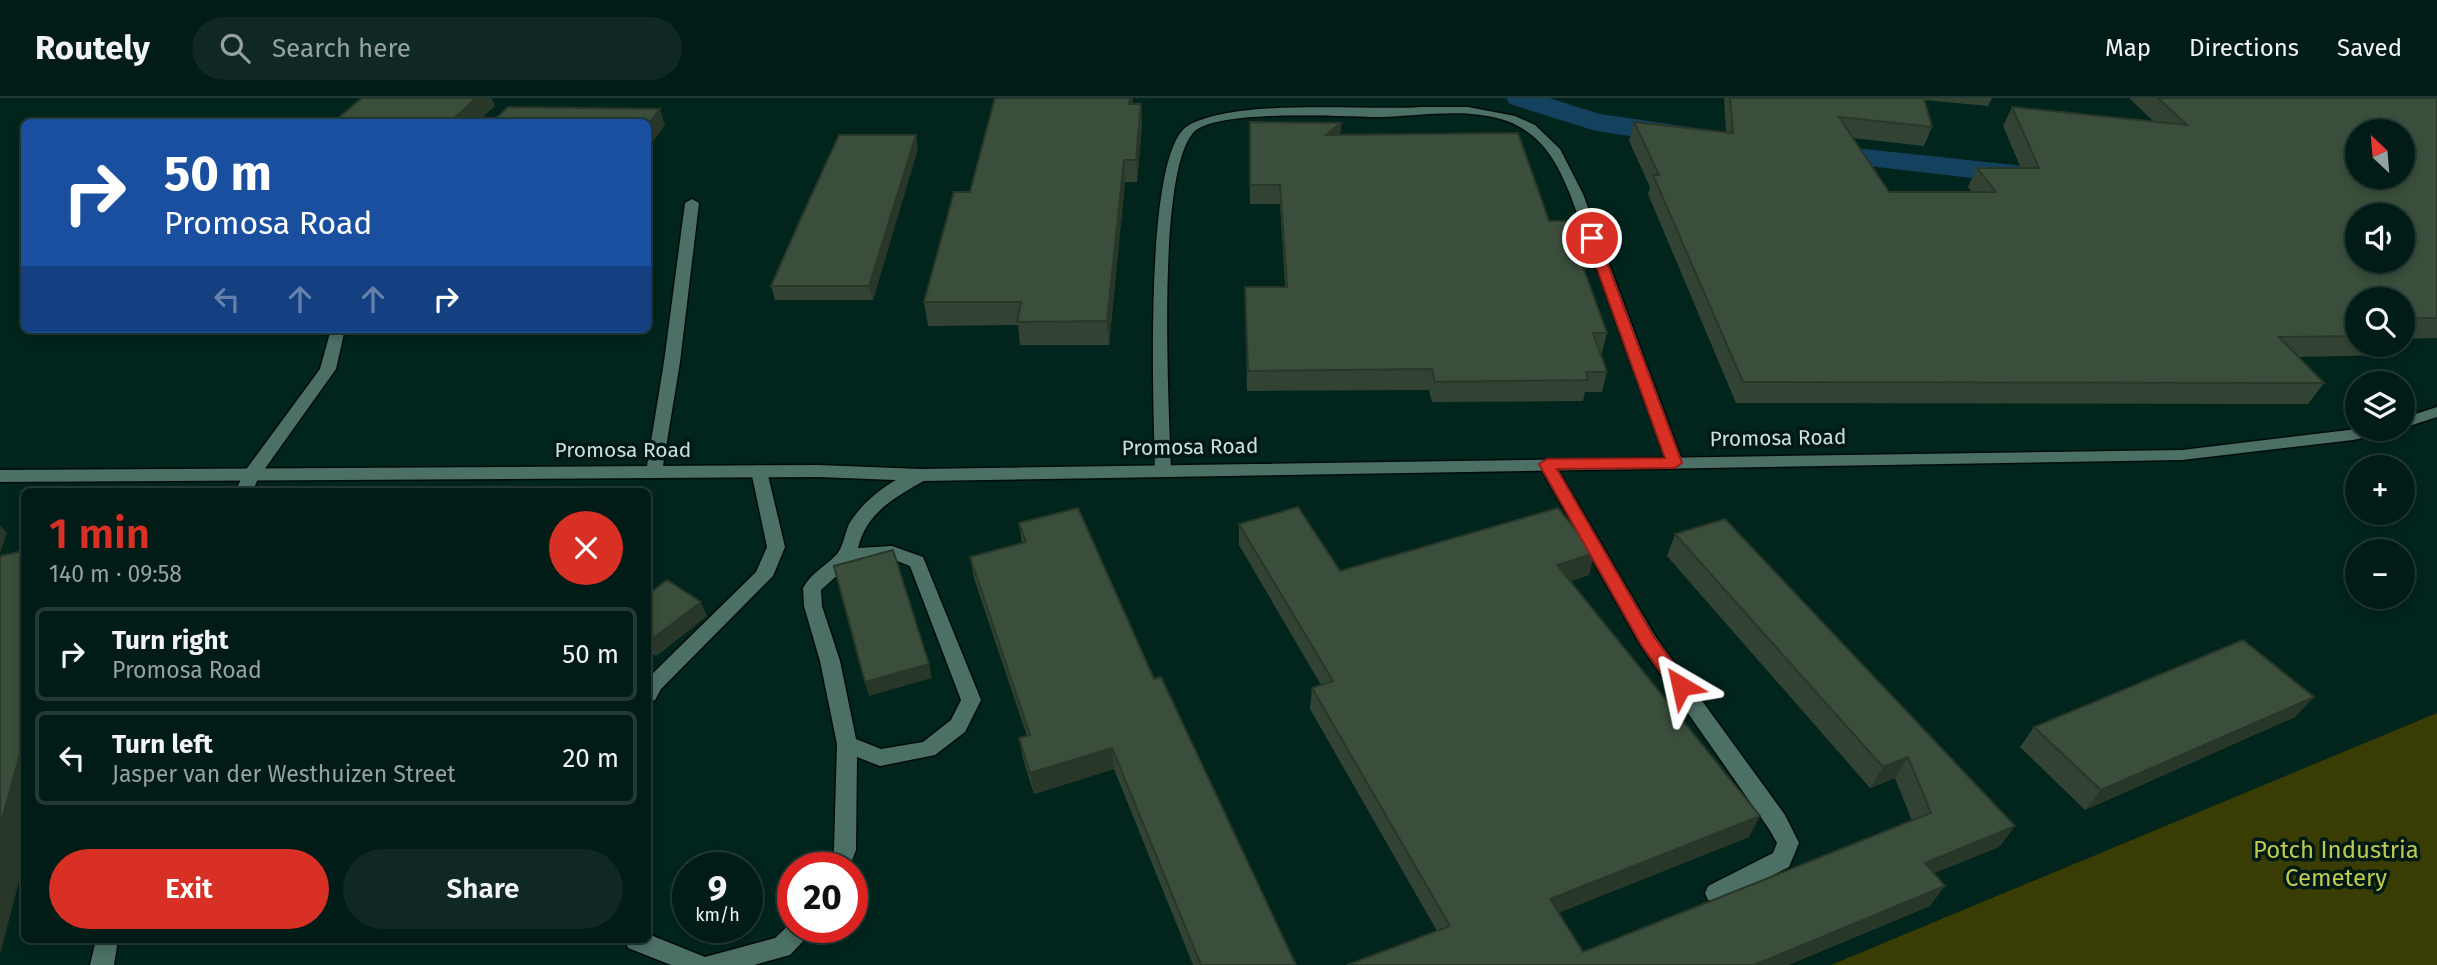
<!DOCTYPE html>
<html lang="en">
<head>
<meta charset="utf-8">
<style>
	body { margin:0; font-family:"Fira Sans",sans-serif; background:#0f2823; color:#f1f3f6; height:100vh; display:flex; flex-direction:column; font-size:26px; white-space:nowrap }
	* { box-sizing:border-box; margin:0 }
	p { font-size:23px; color:#96a1a1 }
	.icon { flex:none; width:38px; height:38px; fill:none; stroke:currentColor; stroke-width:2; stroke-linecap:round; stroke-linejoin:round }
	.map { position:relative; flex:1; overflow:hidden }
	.panel { position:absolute; left:21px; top:390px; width:630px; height:455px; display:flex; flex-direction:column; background:#011b16; border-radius:10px; box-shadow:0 4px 10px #0003,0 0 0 2px #233935 }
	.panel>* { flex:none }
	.top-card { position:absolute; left:21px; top:21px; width:630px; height:214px; border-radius:10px; box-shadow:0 4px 10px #0003,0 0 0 2px #233935; background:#1a4fa0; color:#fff; overflow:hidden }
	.needle { width:46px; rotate:334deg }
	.tools { position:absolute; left:2345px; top:21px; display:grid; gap:14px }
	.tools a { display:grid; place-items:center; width:70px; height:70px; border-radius:50%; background:#011b16; box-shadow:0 4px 10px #0003,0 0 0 2px #233935; font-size:35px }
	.speed { position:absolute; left:672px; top:754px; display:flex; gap:14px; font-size:35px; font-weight:700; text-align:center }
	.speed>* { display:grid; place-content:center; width:91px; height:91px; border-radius:50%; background:#011b16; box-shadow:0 4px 10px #0003,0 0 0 2px #233935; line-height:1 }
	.speed small { font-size:18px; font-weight:400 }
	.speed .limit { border:10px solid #d22; background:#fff; color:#111 }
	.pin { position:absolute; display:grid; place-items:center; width:60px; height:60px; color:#fff; margin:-30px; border:4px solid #fff; border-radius:50%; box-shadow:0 2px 7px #0007 }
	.me { position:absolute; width:77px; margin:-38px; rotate:324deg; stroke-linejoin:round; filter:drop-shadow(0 0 5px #0008) }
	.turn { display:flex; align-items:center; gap:24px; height:147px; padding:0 28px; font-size:32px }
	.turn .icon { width:91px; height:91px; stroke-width:2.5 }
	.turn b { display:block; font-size:49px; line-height:60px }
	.lanes { display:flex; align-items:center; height:66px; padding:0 28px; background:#0003; justify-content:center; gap:35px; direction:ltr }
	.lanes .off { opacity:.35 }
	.round { display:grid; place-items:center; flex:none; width:74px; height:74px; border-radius:37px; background:#0f2823 }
	.overview { display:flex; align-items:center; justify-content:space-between; height:119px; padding:0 28px }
	h1 { font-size:42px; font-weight:600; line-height:52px; color:#d93025 }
	.button { display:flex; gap:14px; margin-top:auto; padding:14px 28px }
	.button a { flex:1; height:80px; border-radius:42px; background:#d93025; color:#fff; font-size:28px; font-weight:600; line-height:80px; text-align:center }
	.button a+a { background:#0f2823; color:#f1f3f6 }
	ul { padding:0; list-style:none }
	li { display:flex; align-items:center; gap:21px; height:94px; margin:0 14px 10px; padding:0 14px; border:4px solid #233935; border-radius:10px }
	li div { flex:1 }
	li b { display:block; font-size:26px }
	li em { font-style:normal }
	header { display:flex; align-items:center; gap:42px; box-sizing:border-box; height:98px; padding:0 35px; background:#011b16; border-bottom:2px solid #233935 }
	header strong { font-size:33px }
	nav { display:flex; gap:38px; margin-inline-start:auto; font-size:24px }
	.search { width:490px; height:63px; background:#0f2823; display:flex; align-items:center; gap:18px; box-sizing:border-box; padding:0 24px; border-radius:38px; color:#96a1a1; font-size:26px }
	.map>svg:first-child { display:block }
</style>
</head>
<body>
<header>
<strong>Routely</strong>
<div class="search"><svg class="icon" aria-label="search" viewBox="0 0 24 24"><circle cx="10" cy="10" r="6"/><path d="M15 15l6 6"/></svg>Search here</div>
<nav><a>Map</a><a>Directions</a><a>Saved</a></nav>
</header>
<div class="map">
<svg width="2437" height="867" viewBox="0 0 2437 867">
	<rect width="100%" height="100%" fill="#01241d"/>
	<path fill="#393d04" d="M2437,615V867H1831Z"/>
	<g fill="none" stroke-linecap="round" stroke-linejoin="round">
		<path fill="#14415e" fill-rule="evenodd" d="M1506,0H1549L1600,16L1689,29L1699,32L1704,38L1699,44L1689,47L1596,33L1510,6Z
			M1809,45L2033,69L2044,71L2048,78L2044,85L2033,87L1798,60L1794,54L1798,48Z"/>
		<defs>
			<path id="lane" d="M692,101L699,105L680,264L662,374L654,380L646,374L664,264L685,105Z
				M331,231H345L336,271L259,379L252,394H235L245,373L320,271Z
				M1547,361L1555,367L1655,538L1785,717L1799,745L1789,769L1724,802L1716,805L1708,802L1705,795L1708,788L1773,755L1777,745L1769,731L1641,548L1539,367Z
				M759,367L767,373L785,449L773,478L661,591L655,602L648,604V580L756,474L767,449L751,373Z
				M921,371L927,373L929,377L927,381C896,399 867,413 858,450L892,448L923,459L981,602L965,634L935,657L880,668L857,659L856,752L849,770H827L834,752L837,646L820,563L804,508L803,490C811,475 826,468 837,456C843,449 845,435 849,426C863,402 894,379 921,371ZM892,461L910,468L961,602L951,622L923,644L881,651L856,641L840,563L822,508L821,492L852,464Z
				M793,823V830H812L809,837L790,857L754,867H671L628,850L625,842H648V836L705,859L775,840Z
				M96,842H118L114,867H90Z"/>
			<path id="street" d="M1422,9H1468L1515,18L1535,27L1560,51L1583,96L1683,365L1681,369L1675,371L1667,365L1570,96C1557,64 1542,36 1507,23C1467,9 1421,18 1380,19C1345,19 1214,10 1193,35C1156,78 1169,308 1171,371L1163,377L1157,375L1155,371C1154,316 1142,51 1189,27C1241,0 1360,13 1422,9Z"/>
			<path id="secondary" d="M2437,309V319L2403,330V320Z
				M2357,331H2387L2385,335L2353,342L2182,362L921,383L818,379L0,384V372L818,367L921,371L2182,352Z"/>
		</defs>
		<use href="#lane" stroke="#000c08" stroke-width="3"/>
		<use href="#street" stroke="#000c08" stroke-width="3"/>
		<use href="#secondary" stroke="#000c08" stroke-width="3"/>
		<use href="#lane" fill="#4c6f66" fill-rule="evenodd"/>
		<use href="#street" fill="#4c6f66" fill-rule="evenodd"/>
		<use href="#secondary" fill="#4c6f66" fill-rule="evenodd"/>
	</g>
	<path fill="#324333" d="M362,0H491L495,8L477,24H339L337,21Z
		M995,0H1133L1132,6H1141L1142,28L1137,84H1125L1109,247H1020L1018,227L928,228L924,204L970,94Z
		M1724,0H1992L1988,8L1924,2L1932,29L1924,48L1853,40L1889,94H1972L1968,89L1977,70H2021L2003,28L2012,9L2154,24L2129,0H2437V240L2403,241V201H2357V247H2398L2390,257L2298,259L2324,285L2308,306L1736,305L1648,96L1650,89L1629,43L1634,24L1726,34Z
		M1341,25L1340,36L1549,123L1586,169L1585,173L1607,235L1602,255H1600L1607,274L1602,294H1585L1583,303L1432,304L1429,292L1247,293L1245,189H1285L1280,106H1250L1249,43Z
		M918,50L873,202H775L771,188Z
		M1019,425L1154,581L1296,867H1193L1114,671L1034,696L1023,661L1019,640L1027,638L974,480L970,459L1022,446Z
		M1239,426L1340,473L1589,477L1570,483L1749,739L1558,815L1583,854L1912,723L1895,680L1870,690L1667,458L1675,436L2015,728L1999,749L1934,775L1930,808L1788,867H1347L1437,833L1310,611L1312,590L1321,587L1239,447Z
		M648,497L707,518L656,558L648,552Z
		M2295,619L2085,712L2020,649L2034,629Z"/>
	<path fill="#293729" d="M476,0H491L495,8L477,24H450Z
		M1130,0H1133L1130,28L1129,6Z
		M1141,6L1142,28L1137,84L1136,62Z
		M660,11L665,27L648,50V26Z
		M1341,25L1340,44L1326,37Z
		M916,37L918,50L873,202L869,188Z
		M1124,62L1125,84L1109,247L1107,223Z
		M0,427L7,435L0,455Z
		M1595,455L1589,477L1552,489L1557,467Z
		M701,504L707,518L656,558L649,543Z
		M929,566L932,580L869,598L865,584Z
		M2314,599L2295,619L2085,712L2101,692Z
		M24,642V764L0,857V728Z
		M1112,650L1114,671L1034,696L1030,675Z
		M1908,659L1895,680L1870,690L1883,669Z
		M1760,718L1749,739L1543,821L1550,801Z
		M2015,728L1999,749L1910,785L1925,765Z
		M1945,788L1930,808L1788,867H1754Z"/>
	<path fill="#3a4e3b" stroke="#293729" stroke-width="2" fill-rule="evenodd" d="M362,0H476L450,24H409L337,21Z
		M995,0H1130L1129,6H1141L1136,62H1124L1107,223L1017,224L1021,204H924L954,94H970Z
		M1730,0H1924L1932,29L1839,19L1889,94H1996L1977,70H2039L2012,9L2187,27L2158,0H2437V220H2403V201H2357V238L2279,239L2324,285L1743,284L1653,77H1659L1634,24L1733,35ZM2357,33H2403V79H2357ZM2357,117H2403V163H2357Z
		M508,9L660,11L648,26V24H492Z
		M1250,24L1341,25L1326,37L1518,35L1549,123H1568L1586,169H1583L1607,235H1593L1607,274H1586L1588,282L1435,284L1432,271L1248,273L1245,189H1287L1280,87H1250Z
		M839,37H916L869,188H771L802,118Z
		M1298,409L1340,473L1558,410L1595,455L1557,467L1760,718L1550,801L1583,854L1931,715L1908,659L1883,669L1675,436L1725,421L2015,728L1925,765L1945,788L1754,867H1347L1450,828L1312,590L1333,583L1239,426Z
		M1078,410L1154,581L1161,579L1296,867H1201L1112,650L1030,675L1019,640L1030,637L970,459L1026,444L1019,425Z
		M893,452L929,566L865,584L834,468Z
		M24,453V642L0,728V458Z
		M667,482L701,504L649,543L648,542V497Z
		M2243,542L2314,599L2101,692L2034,629Z"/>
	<path fill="#d93025" stroke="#8d1f18" stroke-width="2" d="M1592,136L1598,140L1682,365L1675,370L1557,371L1654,539L1687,583L1689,588L1687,593H1674L1642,548L1539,366L1547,361L1665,360L1586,140Z"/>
	<g text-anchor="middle" stroke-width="7" stroke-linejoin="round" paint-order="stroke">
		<g font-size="21" fill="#cddfda" stroke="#011914">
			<text transform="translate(1778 340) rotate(-1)" y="7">Promosa Road</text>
			<text transform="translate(1190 349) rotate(-1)" y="7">Promosa Road</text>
			<text x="623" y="359">Promosa Road</text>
		</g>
		<g font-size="24" fill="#beca4f" stroke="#011914">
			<text x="2336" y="760">Potch Industria<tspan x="2336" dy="28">Cemetery</tspan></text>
		</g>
	</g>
</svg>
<div class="tools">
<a><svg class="needle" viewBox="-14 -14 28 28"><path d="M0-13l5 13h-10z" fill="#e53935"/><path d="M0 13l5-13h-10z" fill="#96a1a1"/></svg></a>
<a><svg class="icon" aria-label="sound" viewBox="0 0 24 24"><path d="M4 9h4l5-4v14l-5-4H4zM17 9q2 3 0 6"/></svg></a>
<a><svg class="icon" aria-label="search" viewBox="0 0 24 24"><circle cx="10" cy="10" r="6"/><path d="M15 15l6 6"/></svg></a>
<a><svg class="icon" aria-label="layers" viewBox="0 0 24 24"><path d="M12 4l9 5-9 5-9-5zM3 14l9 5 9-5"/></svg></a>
<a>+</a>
<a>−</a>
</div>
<div class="speed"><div>9<small>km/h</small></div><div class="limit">20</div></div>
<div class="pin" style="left:1592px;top:140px;background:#d93025"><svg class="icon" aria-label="arrive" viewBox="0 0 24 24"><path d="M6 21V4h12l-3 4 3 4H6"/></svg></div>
<svg class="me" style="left:1681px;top:588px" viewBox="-20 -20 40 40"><path d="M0-17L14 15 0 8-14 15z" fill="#d93025" stroke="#fff" stroke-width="4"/></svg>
<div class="top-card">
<div class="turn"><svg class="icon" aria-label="right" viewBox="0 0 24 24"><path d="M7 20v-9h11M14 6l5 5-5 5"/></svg><div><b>50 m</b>Promosa Road</div></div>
<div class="lanes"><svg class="icon off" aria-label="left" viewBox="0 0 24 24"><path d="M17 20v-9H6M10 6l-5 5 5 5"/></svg><svg class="icon off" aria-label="ahead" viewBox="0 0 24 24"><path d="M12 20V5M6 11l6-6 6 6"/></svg><svg class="icon off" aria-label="ahead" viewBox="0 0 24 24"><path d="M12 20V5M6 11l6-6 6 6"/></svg><svg class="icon" aria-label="right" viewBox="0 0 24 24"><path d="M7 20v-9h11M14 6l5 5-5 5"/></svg></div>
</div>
<section class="panel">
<div class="overview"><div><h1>1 min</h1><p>140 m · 09:58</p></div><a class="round" style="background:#d93025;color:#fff"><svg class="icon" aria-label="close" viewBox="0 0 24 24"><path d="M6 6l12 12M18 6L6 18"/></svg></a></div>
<ul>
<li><svg class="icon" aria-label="right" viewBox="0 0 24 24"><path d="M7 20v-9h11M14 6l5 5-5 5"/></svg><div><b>Turn right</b><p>Promosa Road</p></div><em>50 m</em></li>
<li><svg class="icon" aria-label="left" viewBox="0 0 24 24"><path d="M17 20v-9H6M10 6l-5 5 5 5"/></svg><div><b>Turn left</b><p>Jasper van der Westhuizen Street</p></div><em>20 m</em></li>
</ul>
<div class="button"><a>Exit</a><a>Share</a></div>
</section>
</div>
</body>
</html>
